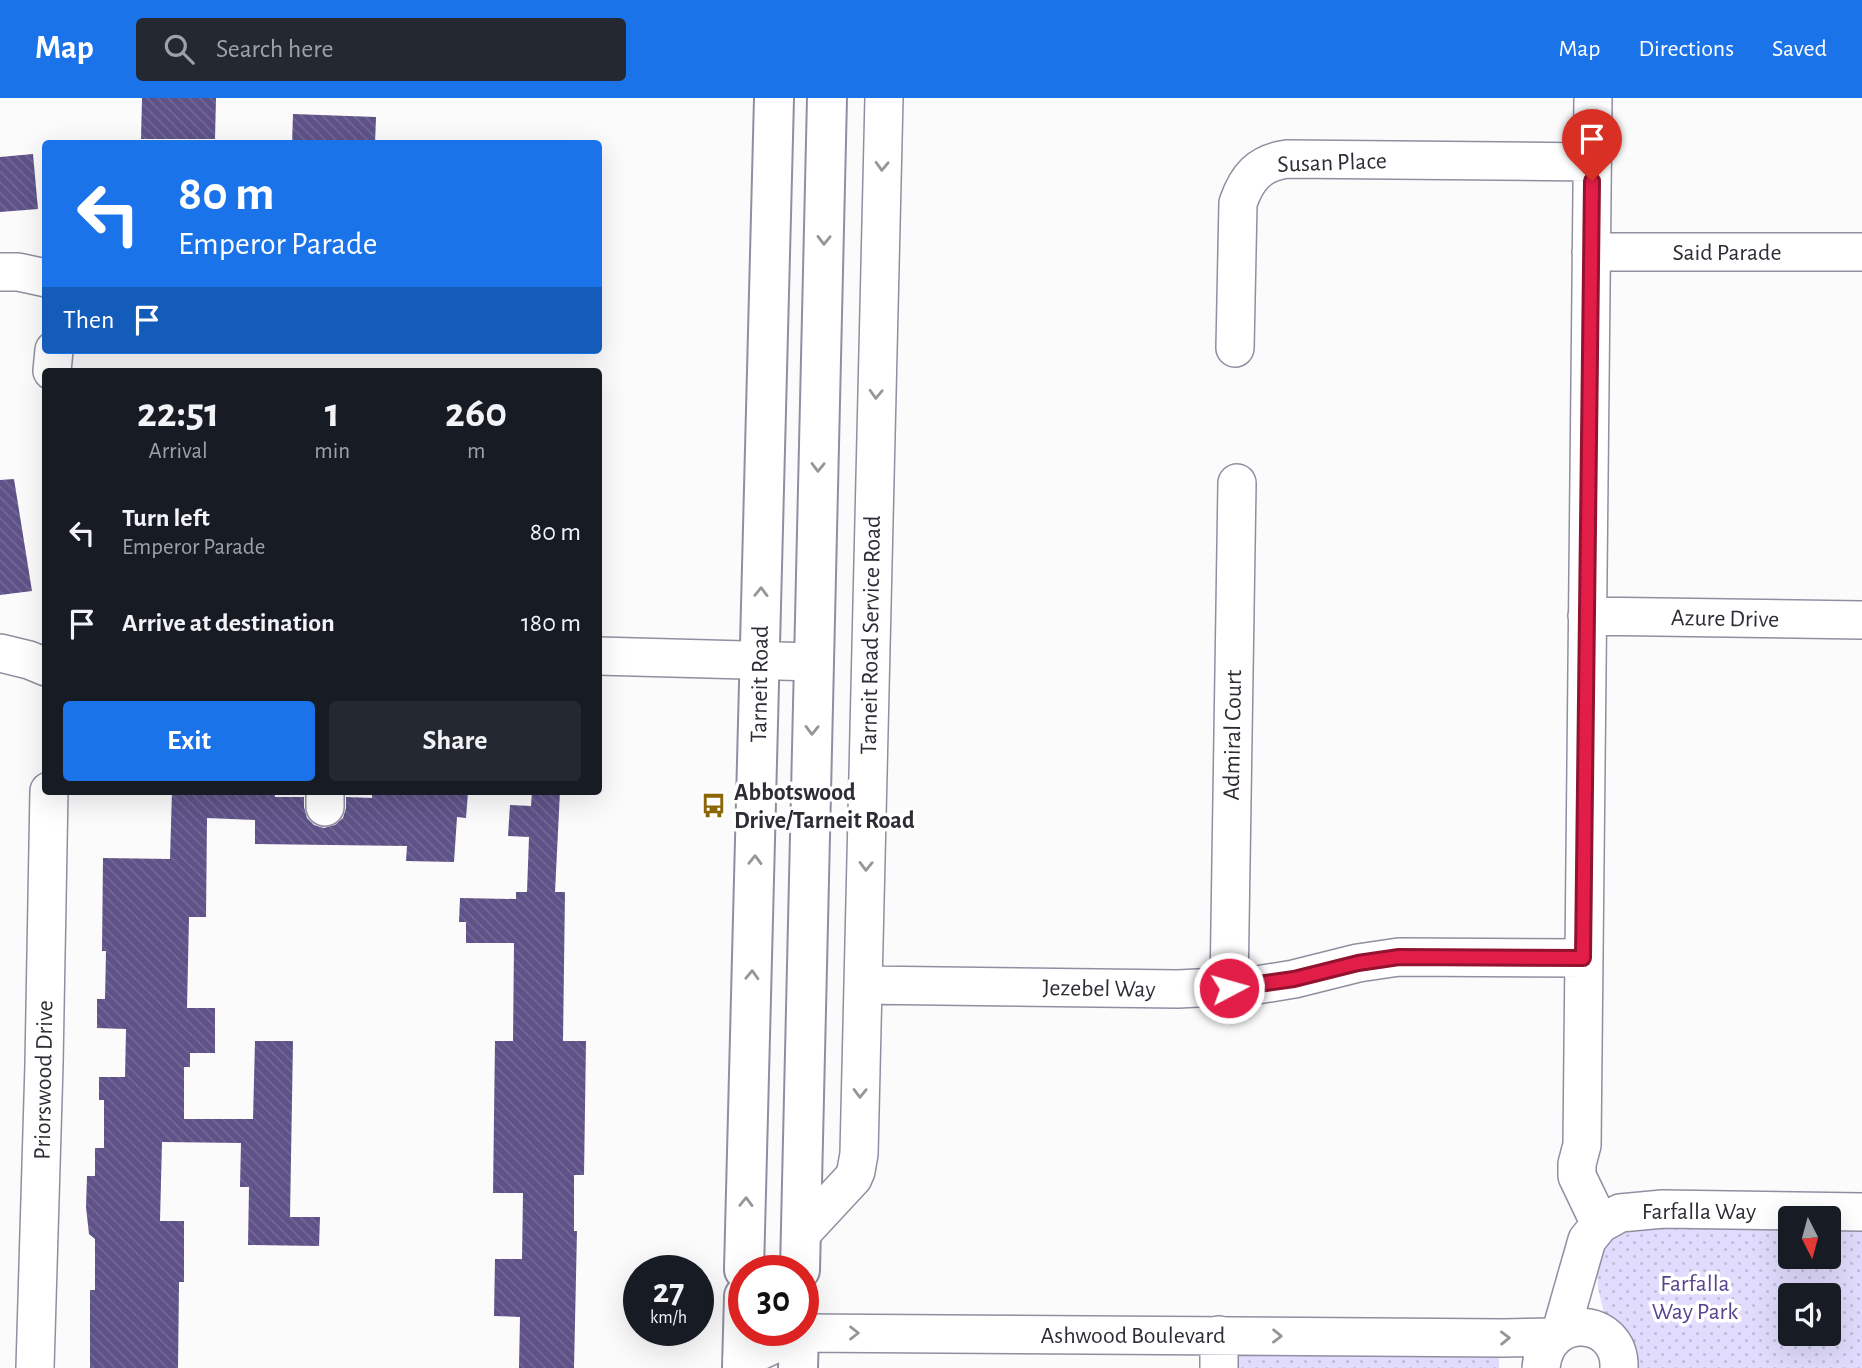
<!DOCTYPE html>
<html lang="en">
<head>
<meta charset="utf-8">
<style>
	body { margin:0; font-family:"Alegreya Sans",sans-serif; background:#242831; color:#f1f3f6; height:100vh; display:flex; flex-direction:column; font-size:26px; white-space:nowrap }
	* { box-sizing:border-box; margin:0 }
	p { font-size:23px; color:#9ea1a6 }
	.icon { flex:none; width:38px; height:38px; fill:none; stroke:currentColor; stroke-width:2; stroke-linecap:round; stroke-linejoin:round }
	.map { position:relative; flex:1; overflow:hidden }
	.details { position:absolute; left:42px; top:270px; width:560px; height:427px; display:flex; flex-direction:column; background:#171b24; border-radius:7px; box-shadow:0 7px 28px #0002 }
	.details>* { flex:none }
	.guide { position:absolute; left:42px; top:42px; width:560px; height:214px; border-radius:7px; box-shadow:0 7px 28px #0002; background:#1a73e8; color:#fff; overflow:hidden }
	.needle { width:46px; rotate:174deg }
	.fabs { position:absolute; left:1778px; top:1108px; display:grid; gap:14px }
	.fabs a { display:grid; place-items:center; width:63px; height:63px; border-radius:7px; background:#171b24; box-shadow:0 7px 28px #0002; font-size:35px }
	.speed { position:absolute; left:623px; top:1157px; display:flex; gap:14px; font-size:35px; font-weight:700; text-align:center }
	.speed>* { display:grid; place-content:center; width:91px; height:91px; border-radius:50%; background:#171b24; box-shadow:0 7px 28px #0002; line-height:1 }
	.speed small { font-size:18px; font-weight:400 }
	.speed .limit { border:10px solid #d22; background:#fff; color:#111 }
	.pin { position:absolute; display:grid; place-items:center; width:60px; height:60px; color:#fff; margin:-72px -30px; border-radius:50% 50% 50% 0; rotate:-45deg; box-shadow:0 0 7px #0007 }
	.pin .icon { rotate:45deg }
	.me { position:absolute; width:77px; margin:-38px; rotate:84deg; stroke-linejoin:round; filter:drop-shadow(0 0 5px #0008) }
	.turn { display:flex; align-items:center; gap:24px; height:147px; padding:0 21px; font-size:32px }
	.turn .icon { width:91px; height:91px; stroke-width:2.5 }
	.turn b { display:block; font-size:49px; line-height:60px }
	.then { display:flex; align-items:center; height:66px; padding:0 21px; background:#0003; gap:14px; font-size:26px }
	.eta { display:flex; justify-content:space-evenly; align-items:center; height:119px; text-align:center }
	.eta b { font-size:42px; font-weight:600; line-height:49px }
	.cta { display:flex; gap:14px; margin-top:auto; padding:14px 21px }
	.cta a { flex:1; height:80px; border-radius:7px; background:#1a73e8; color:#fff; font-size:28px; font-weight:600; line-height:80px; text-align:center }
	.cta a+a { background:#242831; color:#f1f3f6 }
	ul { padding:0; list-style:none }
	li { display:flex; align-items:center; gap:21px; height:91px; padding:0 21px }
	li div { flex:1 }
	li b { display:block; font-size:26px }
	li em { font-style:normal }
	header { display:flex; align-items:center; gap:42px; box-sizing:border-box; height:98px; padding:0 35px; background:#1a73e8; color:#fff }
	header strong { font-size:33px }
	nav { display:flex; gap:38px; margin-inline-start:auto; font-size:24px }
	.search { width:490px; height:63px; background:#242831; display:flex; align-items:center; gap:18px; box-sizing:border-box; padding:0 24px; border-radius:7px; color:#9ea1a6; font-size:26px }
	.map>svg:first-child { display:block }
</style>
</head>
<body>
<header>
<strong>Map</strong>
<div class="search"><svg class="icon" aria-label="search" viewBox="0 0 24 24"><circle cx="10" cy="10" r="6"/><path d="M15 15l6 6"/></svg>Search here</div>
<nav><a>Map</a><a>Directions</a><a>Saved</a></nav>
</header>
<div class="map">
<svg width="1862" height="1270" viewBox="0 0 1862 1270">
	<defs>
		<pattern id="grass-dots" width="8" height="8" patternUnits="userSpaceOnUse" patternTransform="scale(1.75)"><rect width="8" height="8" fill="#e1dcfd"/><path d="M2 2h.1M6 6h.1" fill="none" stroke="#c1bdd9" stroke-width="1.8" stroke-linecap="round"/></pattern>
		<pattern id="building-back-hatch" width="6" height="6" patternUnits="userSpaceOnUse" patternTransform="scale(1.75)"><rect width="6" height="6" fill="#5e5288"/><path d="M-1 5l2 2M0 0l6 6M5-1l2 2" fill="none" stroke="#726894"/></pattern>
	</defs>
	<rect width="100%" height="100%" fill="#fbfbfb"/>
	<path fill="url(#grass-dots)" fill-rule="evenodd" d="M1634,1128L1790,1129V1158H1829V1129L1862,1130V1270H1630L1604,1215L1598,1190L1597,1171L1601,1150L1623,1130ZM1790,1197H1829V1236H1790Z
		M1242,1253L1499,1257V1270H1239L1238,1259Z"/>
	<path fill="url(#building-back-hatch)" d="M142,0H216L215,41H141Z
		M293,16L376,19L375,46H292Z
		M33,56L38,111L0,114V59Z
		M14,381L32,493L0,497V382Z
		M172,693H274L275,699H304V709L307,720L314,727L324,730L335,727L343,720L346,710V699L372,700V695H410V693L468,695L466,720L457,719L454,764L406,763L407,748L255,746V722L207,720L206,819H189L187,910H215V955H190V969H184V1021H253L255,943H293L290,1119H320L319,1148L248,1147L249,1089H240L241,1045L162,1044L160,1123H184V1184H179L178,1270H90V1192H95V1141L89,1136L86,1109L87,1078H95V1050H104V1002H99V979H125L126,931L97,930V901H105L106,853H102L103,760L170,761Z
		M532,693H560L555,794H565L563,943H586L584,1077H574V1133H577L574,1270H519L520,1219L494,1218L495,1161H522L523,1095H493L495,943H513L514,845H466V824H459L460,800L516,801V794H527L529,739L508,738L510,707L531,708Z"/>
	<g fill="none" stroke-linecap="round" stroke-linejoin="round">
		<defs>
			<path id="minor" d="M1593,0L1582,1047L1577,1066V1078L1600,1126
				M1591,154H1862
				M0,174H18L46,180
				M1235,250L1238,105C1247,79 1259,65 1287,61L1592,64
				M52,273L54,252
				M1587,518L1862,522
				M0,555L29,562L46,569
				M598,558L814,564
				M325,709V693
				M863,887L1178,891L1257,887L1294,881L1358,865L1399,859L1583,860
				M1229,890L1237,385
				M801,1136L853,1080L856,1073L859,1056L884,0
				M1561,1233L1587,1142L1600,1126L1620,1115L1663,1111L1862,1114
				M742,1261L799,1235L1503,1240L1554,1239
				M35,1270L44,966L49,693
				M1219,1270V1237
				M1541,1270C1546,1212 1621,1219 1619,1270"/>
			<path id="major" d="M744,1172L774,0
				M800,1172L827,0
				M742,1270L744,1198
				M798,1270L799,1232"/>
		</defs>
		<use href="#minor" stroke="#918ea1" stroke-width="40"/>
		<use href="#major" stroke="#918ea1" stroke-width="42"/>
		<use href="#minor" stroke="#fff" stroke-width="37"/>
		<use href="#major" stroke="#fff" stroke-width="38"/>
	</g>
	<defs><path id="oneway-chevron" d="M-2-3.5L2.5 0L-2 3.5" fill="none" stroke-width="1.6" stroke-linecap="round" stroke-linejoin="round" transform="scale(1.75)"/></defs>
	<g stroke="#96969a">
		<use href="#oneway-chevron" transform="translate(882 68) rotate(92)"/>
		<use href="#oneway-chevron" transform="translate(824 142) rotate(91)"/>
		<use href="#oneway-chevron" transform="translate(876 296) rotate(92)"/>
		<use href="#oneway-chevron" transform="translate(818 369) rotate(91)"/>
		<use href="#oneway-chevron" transform="translate(761 494) rotate(-89)"/>
		<use href="#oneway-chevron" transform="translate(812 632) rotate(91)"/>
		<use href="#oneway-chevron" transform="translate(755 762) rotate(-89)"/>
		<use href="#oneway-chevron" transform="translate(866 768) rotate(91)"/>
		<use href="#oneway-chevron" transform="translate(752 877) rotate(-88)"/>
		<use href="#oneway-chevron" transform="translate(860 995) rotate(91)"/>
		<use href="#oneway-chevron" transform="translate(746 1104) rotate(-89)"/>
		<use href="#oneway-chevron" transform="translate(854 1235)"/>
		<use href="#oneway-chevron" transform="translate(1277 1238) rotate(1)"/>
		<use href="#oneway-chevron" transform="translate(1505 1240) rotate(-1)"/>
	</g>
	<g fill="none" stroke-linecap="round" stroke-linejoin="round">
		<defs>
			<path id="route" d="M1229,890L1294,881L1358,865L1399,859L1583,860L1592,83"/>
		</defs>
		<use href="#route" stroke="#92132f" stroke-width="18"/>
		<use href="#route" stroke="#e11d48" stroke-width="12"/>
	</g>
	<defs>
		<symbol id="bus-bare" viewBox="-9 -9 18 18"><path d="M-5-6H5V4H4V6H2V4H-2V6H-4V4H-5ZM-3.5-4V0h7V-4ZM-3.5 1.2v1.5H-2V1.2ZM2 1.2v1.5H3.5V1.2Z" fill="#8b6606" stroke="#fff" stroke-width="2.5" paint-order="stroke"/></symbol>
	</defs>
	<g fill-rule="evenodd">
		<use href="#bus-bare" x="696" y="690" width="35" height="35"/>
	</g>
	<g text-anchor="middle" stroke-width="7" stroke-linejoin="round" paint-order="stroke">
		<g font-size="24" fill="#2e2d35" stroke="#fff">
			<text transform="translate(1332 64) rotate(-2)" y="8">Susan Place</text>
			<text x="1727" y="162">Said Parade</text>
			<text transform="translate(1725 520) rotate(1)" y="8">Azure Drive</text>
			<text transform="translate(870 537) rotate(-89)" y="8">Tarneit Road Service Road</text>
			<text transform="translate(759 586) rotate(-89)" y="8">Tarneit Road</text>
			<text transform="translate(1232 637) rotate(-89)" y="8">Admiral Court</text>
			<text transform="translate(1099 890) rotate(1)" y="8">Jezebel Way</text>
			<text transform="translate(43 982) rotate(-89)" y="8">Priorswood Drive</text>
			<text x="1699" y="1121">Farfalla Way</text>
			<text x="1133" y="1245">Ashwood Boulevard</text>
		</g>
		<g font-size="24" font-weight="bold" fill="#2e2d35" stroke="#fff" text-anchor="start">
			<text x="734" y="702">Abbotswood<tspan x="734" dy="28">Drive/Tarneit Road</tspan></text>
		</g>
		<g font-size="24" fill="#57448d" stroke="#fff">
			<text x="1695" y="1193">Farfalla<tspan x="1695" dy="28">Way Park</tspan></text>
		</g>
	</g>
</svg>
<div class="fabs">
<a><svg class="needle" viewBox="-14 -14 28 28"><path d="M0-13l5 13h-10z" fill="#e53935"/><path d="M0 13l5-13h-10z" fill="#9ea1a6"/></svg></a>
<a><svg class="icon" aria-label="sound" viewBox="0 0 24 24"><path d="M4 9h4l5-4v14l-5-4H4zM17 9q2 3 0 6"/></svg></a>
</div>
<div class="speed"><div>27<small>km/h</small></div><div class="limit">30</div></div>
<div class="pin" style="left:1592px;top:83px;background:#d93025"><svg class="icon" aria-label="arrive" viewBox="0 0 24 24"><path d="M6 21V4h12l-3 4 3 4H6"/></svg></div>
<svg class="me" style="left:1229px;top:890px" viewBox="-20 -20 40 40"><circle r="17" fill="#e11d48" stroke="#fff" stroke-width="3"/><path d="M0-11L8 9 0 5-8 9z" fill="#fff"/></svg>
<div class="guide">
<div class="turn"><svg class="icon" aria-label="left" viewBox="0 0 24 24"><path d="M17 20v-9H6M10 6l-5 5 5 5"/></svg><div><b>80 m</b>Emperor Parade</div></div>
<div class="then">Then<svg class="icon" aria-label="arrive" viewBox="0 0 24 24"><path d="M6 21V4h12l-3 4 3 4H6"/></svg></div>
</div>
<section class="details">
<div class="eta">
<div><b>22:51</b><p>Arrival</p></div>
<div><b>1</b><p>min</p></div>
<div><b>260</b><p>m</p></div>
</div>
<ul>
<li><svg class="icon" aria-label="left" viewBox="0 0 24 24"><path d="M17 20v-9H6M10 6l-5 5 5 5"/></svg><div><b>Turn left</b><p>Emperor Parade</p></div><em>80 m</em></li>
<li><svg class="icon" aria-label="arrive" viewBox="0 0 24 24"><path d="M6 21V4h12l-3 4 3 4H6"/></svg><div><b>Arrive at destination</b></div><em>180 m</em></li>
</ul>
<div class="cta"><a>Exit</a><a>Share</a></div>
</section>
</div>
</body>
</html>
